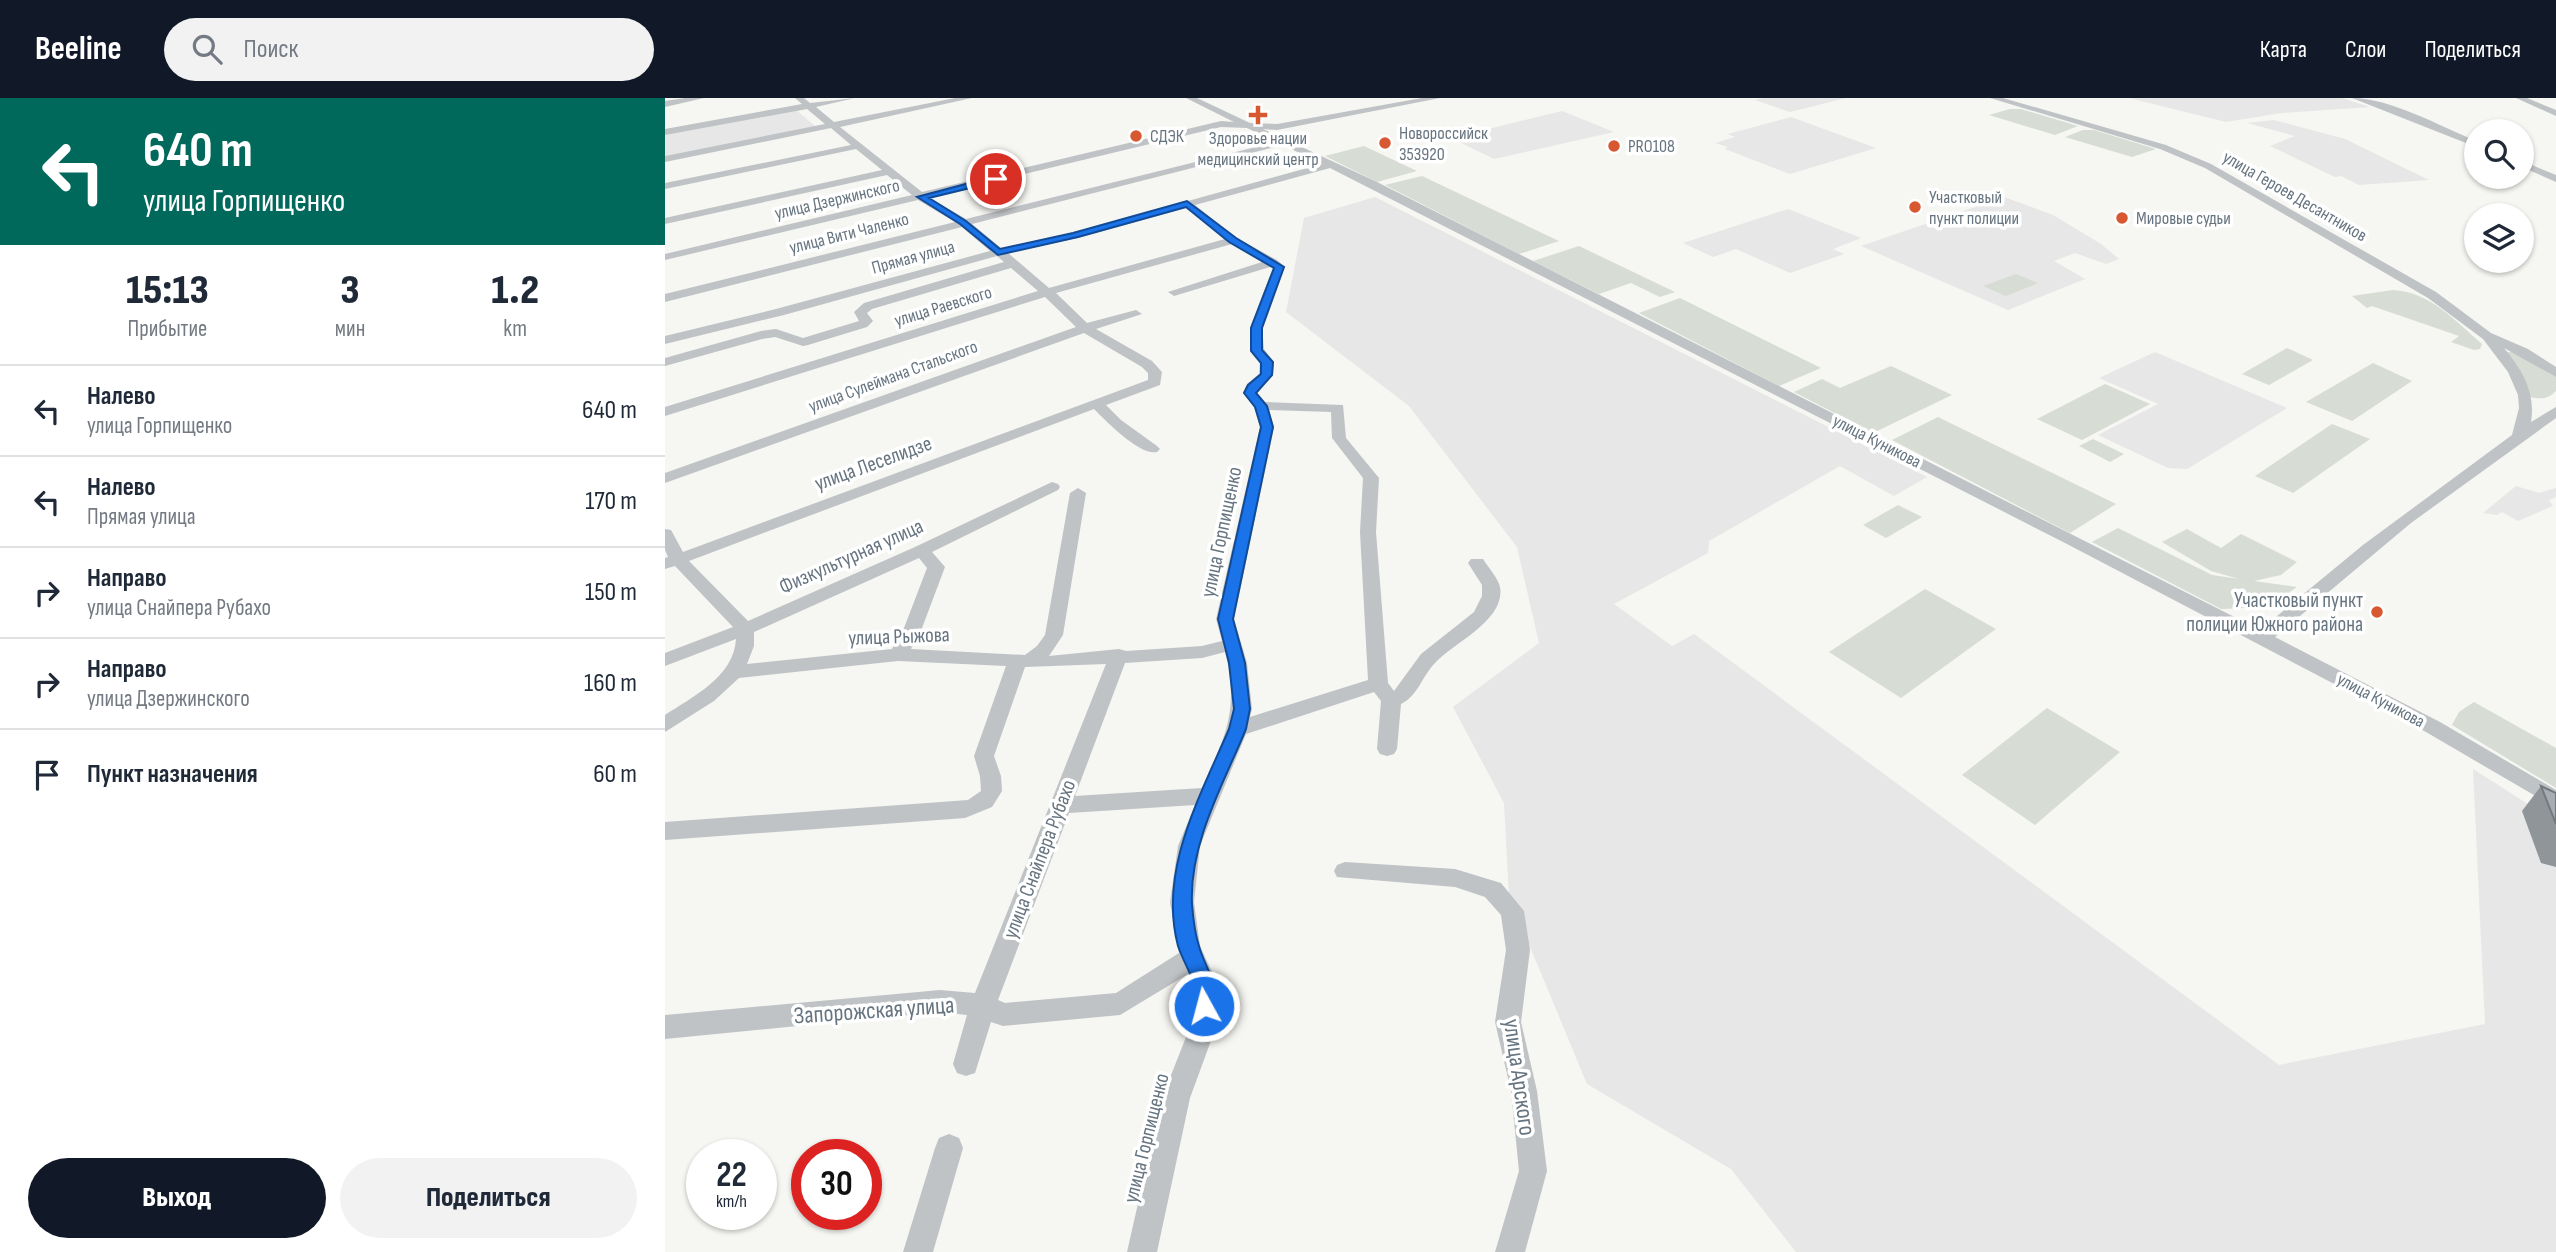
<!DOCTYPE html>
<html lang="ru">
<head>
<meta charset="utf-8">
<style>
	body { margin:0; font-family:"Sofia Sans Condensed",sans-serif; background:#f2f2f3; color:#1f2937; height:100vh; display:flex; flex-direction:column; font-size:26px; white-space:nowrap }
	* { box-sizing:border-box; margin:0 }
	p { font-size:23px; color:#747a83 }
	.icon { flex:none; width:38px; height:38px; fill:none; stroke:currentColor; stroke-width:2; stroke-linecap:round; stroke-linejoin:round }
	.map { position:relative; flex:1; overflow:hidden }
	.panel { display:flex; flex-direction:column; background:#fff; width:665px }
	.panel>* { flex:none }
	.top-card { background:#00695c; color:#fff; overflow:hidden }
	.buttons { position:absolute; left:1799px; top:21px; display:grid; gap:14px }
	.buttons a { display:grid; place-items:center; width:70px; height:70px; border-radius:50%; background:#fff; box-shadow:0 2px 5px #0004; font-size:35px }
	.speed { position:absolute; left:21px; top:1041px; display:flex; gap:14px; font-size:35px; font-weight:700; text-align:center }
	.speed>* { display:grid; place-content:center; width:91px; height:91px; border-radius:50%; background:#fff; box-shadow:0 2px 5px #0004; line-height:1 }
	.speed small { font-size:18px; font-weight:400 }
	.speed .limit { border:10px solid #d22; background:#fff; color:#111 }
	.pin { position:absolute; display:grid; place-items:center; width:60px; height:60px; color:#fff; margin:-30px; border:4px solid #fff; border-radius:50%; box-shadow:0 2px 7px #0007 }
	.me { position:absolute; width:77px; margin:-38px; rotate:353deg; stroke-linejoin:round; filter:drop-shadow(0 0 5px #0008) }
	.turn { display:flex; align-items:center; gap:24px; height:147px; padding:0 28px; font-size:32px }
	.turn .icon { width:91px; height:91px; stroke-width:2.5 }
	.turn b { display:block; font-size:49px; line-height:60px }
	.eta { display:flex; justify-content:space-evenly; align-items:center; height:119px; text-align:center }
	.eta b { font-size:42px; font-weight:800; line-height:49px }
	.cta { display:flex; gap:14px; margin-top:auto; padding:14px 28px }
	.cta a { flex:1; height:80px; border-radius:42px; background:#111827; color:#fff; font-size:28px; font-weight:800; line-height:80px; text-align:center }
	.cta a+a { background:#f2f2f3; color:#1f2937 }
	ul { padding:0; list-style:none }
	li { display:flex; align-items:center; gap:21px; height:91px; padding:0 28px; border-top:2px solid #e0e1e3 }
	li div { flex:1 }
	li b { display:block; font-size:26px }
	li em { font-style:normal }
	header { display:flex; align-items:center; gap:42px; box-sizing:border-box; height:98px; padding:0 35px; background:#111827; color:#fff }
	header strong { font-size:33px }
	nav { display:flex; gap:38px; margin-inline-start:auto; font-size:24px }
	.search { width:490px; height:63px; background:#f2f2f3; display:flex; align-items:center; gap:18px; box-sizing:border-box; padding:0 24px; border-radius:38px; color:#747a83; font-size:26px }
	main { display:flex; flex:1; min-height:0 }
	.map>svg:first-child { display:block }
</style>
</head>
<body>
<header>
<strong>Beeline</strong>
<div class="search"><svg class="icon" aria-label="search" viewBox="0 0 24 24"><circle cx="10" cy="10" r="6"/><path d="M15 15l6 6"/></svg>Поиск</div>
<nav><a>Карта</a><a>Слои</a><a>Поделиться</a></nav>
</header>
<main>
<section class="panel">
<div class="top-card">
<div class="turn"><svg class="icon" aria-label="left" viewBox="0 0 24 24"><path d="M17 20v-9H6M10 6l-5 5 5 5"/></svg><div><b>640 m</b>улица Горпищенко</div></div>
</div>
<div class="eta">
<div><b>15:13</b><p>Прибытие</p></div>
<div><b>3</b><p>мин</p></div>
<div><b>1.2</b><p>km</p></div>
</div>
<ul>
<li><svg class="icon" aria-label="left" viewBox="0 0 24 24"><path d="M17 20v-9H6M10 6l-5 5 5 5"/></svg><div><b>Налево</b><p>улица Горпищенко</p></div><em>640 m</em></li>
<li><svg class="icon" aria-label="left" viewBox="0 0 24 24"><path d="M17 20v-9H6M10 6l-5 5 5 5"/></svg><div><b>Налево</b><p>Прямая улица</p></div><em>170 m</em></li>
<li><svg class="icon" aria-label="right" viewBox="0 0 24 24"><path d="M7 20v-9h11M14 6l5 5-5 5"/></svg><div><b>Направо</b><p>улица Снайпера Рубахо</p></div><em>150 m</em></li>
<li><svg class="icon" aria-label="right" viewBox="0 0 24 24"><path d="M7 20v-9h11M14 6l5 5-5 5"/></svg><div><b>Направо</b><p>улица Дзержинского</p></div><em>160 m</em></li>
<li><svg class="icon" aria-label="arrive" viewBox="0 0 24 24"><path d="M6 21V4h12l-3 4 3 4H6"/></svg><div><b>Пункт назначения</b></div><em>60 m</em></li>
</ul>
<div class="cta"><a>Выход</a><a>Поделиться</a></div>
</section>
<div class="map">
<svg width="1891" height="1154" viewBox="0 0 1891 1154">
	<rect width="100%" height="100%" fill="#f6f6f2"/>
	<path fill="#e6e7e6" d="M1098,0H1181L1125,14L1090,2Z
		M1464,0H1677L1705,9L1616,15L1561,24Z
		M130,11L151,29L0,58V36Z
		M897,13L949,34L829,61L786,40Z
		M1126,19L1211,50L1125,76L1060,51L1063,49L1050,45L1070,39L1063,36Z
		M1609,22L1680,41L1764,82L1694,87L1676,78L1670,79L1605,48L1630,38L1582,25Z
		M710,99L1262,379L1229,398L1175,368L1044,443L1043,455L949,506L1007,548L1029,536L1614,967L1820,926L1808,671L1891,724V1154H1131L1066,1071L922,986L844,798L839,705L788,609L874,545L852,449L744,308L621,214L639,120Z
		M1339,99L1388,117L1436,146L1454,161L1441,166L1410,155L1389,163L1420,181L1343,212L1196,148Z
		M1123,111L1196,140L1168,151L1179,156L1125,175L1071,151L1048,159L1018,145Z
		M1490,254L1622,310L1522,371L1503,370L1433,337L1493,306L1434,280Z
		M1851,388L1874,395L1891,390V399L1884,402L1888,408L1853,423L1837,414L1832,417L1818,415Z"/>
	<path fill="#d7dcd4" d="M1345,11H1356L1413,28L1390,37L1324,17Z
		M1418,32H1429L1491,51L1467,59L1400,39Z
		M699,48L752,73L712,84L660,58Z
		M757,78L894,143L854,156L720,87Z
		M914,148L1010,194L995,199L966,185L934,196L868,163Z
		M1351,176L1373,185L1341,198L1318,188Z
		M1728,192C1766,194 1791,224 1817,246L1815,251L1809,252L1786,244L1794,238L1707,208L1702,210L1687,198Z
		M1015,200L1156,270L1114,288L974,215Z
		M1622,250L1648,262L1604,287L1577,276Z
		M1841,254H1849L1891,279V293C1882,302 1876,301 1864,299Z
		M1708,265L1747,283L1687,323L1641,304Z
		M1226,268L1287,297L1208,335L1129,294L1157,281L1175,290Z
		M1440,286L1485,306L1417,342L1372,321Z
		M1273,319L1451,406L1405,435L1227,342Z
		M1667,326L1705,341L1628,395L1590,378Z
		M1428,341L1459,356L1445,364L1414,348Z
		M1233,407L1257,419L1221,440L1198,427Z
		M1453,430L1547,477L1574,481L1546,473L1497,444L1522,431L1556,450L1576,436L1632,464L1616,477L1589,483L1632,489L1603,509L1556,511L1427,444Z
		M1260,491L1331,531L1236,600L1164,554Z
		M1809,604L1891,650V690L1787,627L1794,614Z
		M1382,610L1455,654L1370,727L1297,677Z"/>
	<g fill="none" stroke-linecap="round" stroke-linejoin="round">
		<path fill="#bfc3c6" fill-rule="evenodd" d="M20,0H39L0,9V3Z
			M130,0H139L145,5L190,0L151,9L169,24L290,0H307L175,29L257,94L556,23L569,24L521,0H532L585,25L612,26L757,0H775L612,32L598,31L712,84L1595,532L1698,447L1847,337L1854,310L1853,297L1843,274L1818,241L1763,200L1540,70L1495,51L1325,0H1338L1501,47L1546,66L1771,194L1826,235L1863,251L1891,269V279L1839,250C1857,272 1871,294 1866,324L1891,309V320L1746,425L1610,539L1775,624L1891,692V710L1761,634L1402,446L665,70L530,107L572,140L612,162L620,169L597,230L599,251L609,264L608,277L592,295L600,304L678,307L681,340L714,380L711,434L723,585L729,593L756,556L809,514L817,498V487L803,465L806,461H818C823,469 833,480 835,489C841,522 788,545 770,565C757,578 753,598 736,606L732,651L729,656L722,658L715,656L712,651L716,603L709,594L581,636L535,748L529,804L535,848L553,887L551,929L525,1000L492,1154H462L497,1000L525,929L527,887L523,876L455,917L338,928L326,924L310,975L301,978L292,975L288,966L302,917L275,914L0,941V917L275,892L310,895L441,566L360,569L329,658L336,678L337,693L327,709L300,720L0,742V724L303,702L316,693L315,678L309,658L341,568L233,563L74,580L49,603L0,634V617C27,599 69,579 71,541L0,568V555L68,529L10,468L0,471V460L3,459L0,452V431L6,432L18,454L483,282V275L477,269L419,235L0,385V375L411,229L380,199L0,318V309L373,193L346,170L207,211L202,215L208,223L202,229L143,247L138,248L110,239L97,241L0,268V260L96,233L111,231L138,240L194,223L189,214L199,205L339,164L332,158L119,217L0,246V238L111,211L325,153L297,129L0,204V196L290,124L253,102L0,162V156L247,97L222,77L0,126V120L217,72L191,51L0,91V85L186,47L166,30L0,64V58L160,26L142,11L0,37V31L137,6ZM556,29L582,30L611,44L301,121L263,99ZM618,47L657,66L407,135L336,150L307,126ZM521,110L560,141L384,190L343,155L413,140ZM567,146L597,164L503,194L509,198L605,169L608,170L585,230V252L595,264L594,276L582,286L578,295L589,309L595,329L551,521L557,543L537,548L461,553L454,551L384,558L398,537L421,395L413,390L405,395L380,537L372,548L360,557L246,551L257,530L280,469L267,454L393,392L395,389L393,386L387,384L250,449L83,523L24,463L429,311C442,324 475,358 492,354L495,351L492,348L456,322L441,307L495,287L497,274L487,263L431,231L477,216L471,212L422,225L391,195ZM604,312L666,314L667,340L698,380L695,434L703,582L585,619L587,611L582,565L569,521L609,329ZM254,460L262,470L239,530L227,551L82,566L89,548V534ZM560,554C575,612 560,639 537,690L410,698L460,565L537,560ZM530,707L513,748L505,804L514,855L451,895L340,905L333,902L404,715Z
			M1687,0C1725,0 1775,28 1811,43V49Z
			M1851,0H1862L1891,12V18Z
			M1857,63L1891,77V84L1857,69Z
			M680,764L790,771L836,785L859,813L865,852L856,924L872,993L882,1073L860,1154H830L854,1073L846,993L830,924L841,852L836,817L820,799L790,789L672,779L669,773L672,767Z
			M284,1036L294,1040L298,1050L268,1154H238L270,1050L274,1040Z"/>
	</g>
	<path fill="#8f9599" d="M1876,688L1891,695V769L1876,765L1857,713Z"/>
	<path fill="#a6adb2" stroke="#74797d" stroke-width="2" d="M1876,688L1891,695V726Z"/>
	<path fill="#1a73e8" stroke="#114b97" stroke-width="2" d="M331,78L334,83L264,100L301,123L335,151L408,135L522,103L571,140L619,169L597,230V252L608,264L607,277L591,295L602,308L608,329L568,521L580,565L585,611L581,631C559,685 524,745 527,806C528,819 530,836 534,848C540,871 558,890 546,915L539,918L531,915C526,904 532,894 528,883C524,872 517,860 513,848C493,772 535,699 564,631L569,611L564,565L553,521L596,329L590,309L579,295L583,287L596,276V265L586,253V230L609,170L564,144L521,109L413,139L333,157L295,126L252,99Z"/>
	<g fill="#d75831" stroke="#fff" stroke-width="2.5">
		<path d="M589.5 6.5h7v7h7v7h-7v7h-7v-7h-7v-7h7z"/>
		<circle cx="471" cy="38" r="7"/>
		<circle cx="720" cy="45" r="7"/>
		<circle cx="949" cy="48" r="7"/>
		<circle cx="1250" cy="109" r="7"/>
		<circle cx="1457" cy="120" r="7"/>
		<circle cx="1712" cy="514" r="7"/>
	</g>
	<g text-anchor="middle" stroke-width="7" stroke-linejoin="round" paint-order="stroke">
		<g font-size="18" fill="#677581" stroke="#fff" text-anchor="start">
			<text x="734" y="41">Новороссийск<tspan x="734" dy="21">353920</tspan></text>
			<text x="485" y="44">СДЭК</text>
			<text x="593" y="46" text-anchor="middle">Здоровье нации<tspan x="593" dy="21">медицинский центр</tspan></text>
			<text x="963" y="54">PRO108</text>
			<text x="1264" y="105">Участковый<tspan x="1264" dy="21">пункт полиции</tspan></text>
			<text x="1471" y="126">Мировые судьи</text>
		</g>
		<g font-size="18" fill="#677581" stroke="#fff">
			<text transform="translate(1630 98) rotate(30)" y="6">улица Героев Десантников</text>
			<text transform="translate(172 101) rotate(-13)" y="6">улица Дзержинского</text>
			<text transform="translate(184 135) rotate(-14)" y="6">улица Вити Чаленко</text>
			<text transform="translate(248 159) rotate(-15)" y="6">Прямая улица</text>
			<text transform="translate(278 208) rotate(-17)" y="6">улица Раевского</text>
			<text transform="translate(228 278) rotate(-20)" y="6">улица Сулеймана Стальского</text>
			<text transform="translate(1212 343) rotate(27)" y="6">улица Куникова</text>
			<text transform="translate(1716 602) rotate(28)" y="6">улица Куникова</text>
		</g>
		<g font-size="21" fill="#677581" stroke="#fff">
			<text transform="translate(208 365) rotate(-20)" y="7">улица Леселидзе</text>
			<text transform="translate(556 434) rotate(-78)" y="7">улица Горпищенко</text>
			<text transform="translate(186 458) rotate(-24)" y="7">Физкультурная улица</text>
			<text transform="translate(234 538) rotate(-2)" y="7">улица Рыжова</text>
			<text transform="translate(374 761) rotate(-69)" y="7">улица Снайпера Рубахо</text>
			<text transform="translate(481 1040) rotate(-76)" y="7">улица Горпищенко</text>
		</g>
		<g font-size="21" fill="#677581" stroke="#fff" text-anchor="end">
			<text x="1698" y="509">Участковый пункт<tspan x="1698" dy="24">полиции Южного района</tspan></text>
		</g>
		<g font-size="24" fill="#677581" stroke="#fff">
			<text transform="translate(209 912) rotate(-4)" y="8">Запорожская улица</text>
			<text transform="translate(855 979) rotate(82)" y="8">улица Арского</text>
		</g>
	</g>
</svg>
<div class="buttons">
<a><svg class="icon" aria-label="search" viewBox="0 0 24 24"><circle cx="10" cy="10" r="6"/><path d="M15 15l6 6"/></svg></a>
<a><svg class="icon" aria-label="layers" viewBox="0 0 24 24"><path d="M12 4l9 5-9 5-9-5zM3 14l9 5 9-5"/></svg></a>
</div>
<div class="speed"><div>22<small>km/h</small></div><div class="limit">30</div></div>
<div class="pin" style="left:331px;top:81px;background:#d93025"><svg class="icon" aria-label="arrive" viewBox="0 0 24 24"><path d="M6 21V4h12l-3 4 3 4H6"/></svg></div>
<svg class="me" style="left:539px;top:908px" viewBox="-20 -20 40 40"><circle r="17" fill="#1a73e8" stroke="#fff" stroke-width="3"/><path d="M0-11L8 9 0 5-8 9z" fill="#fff"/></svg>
</div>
</main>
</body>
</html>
